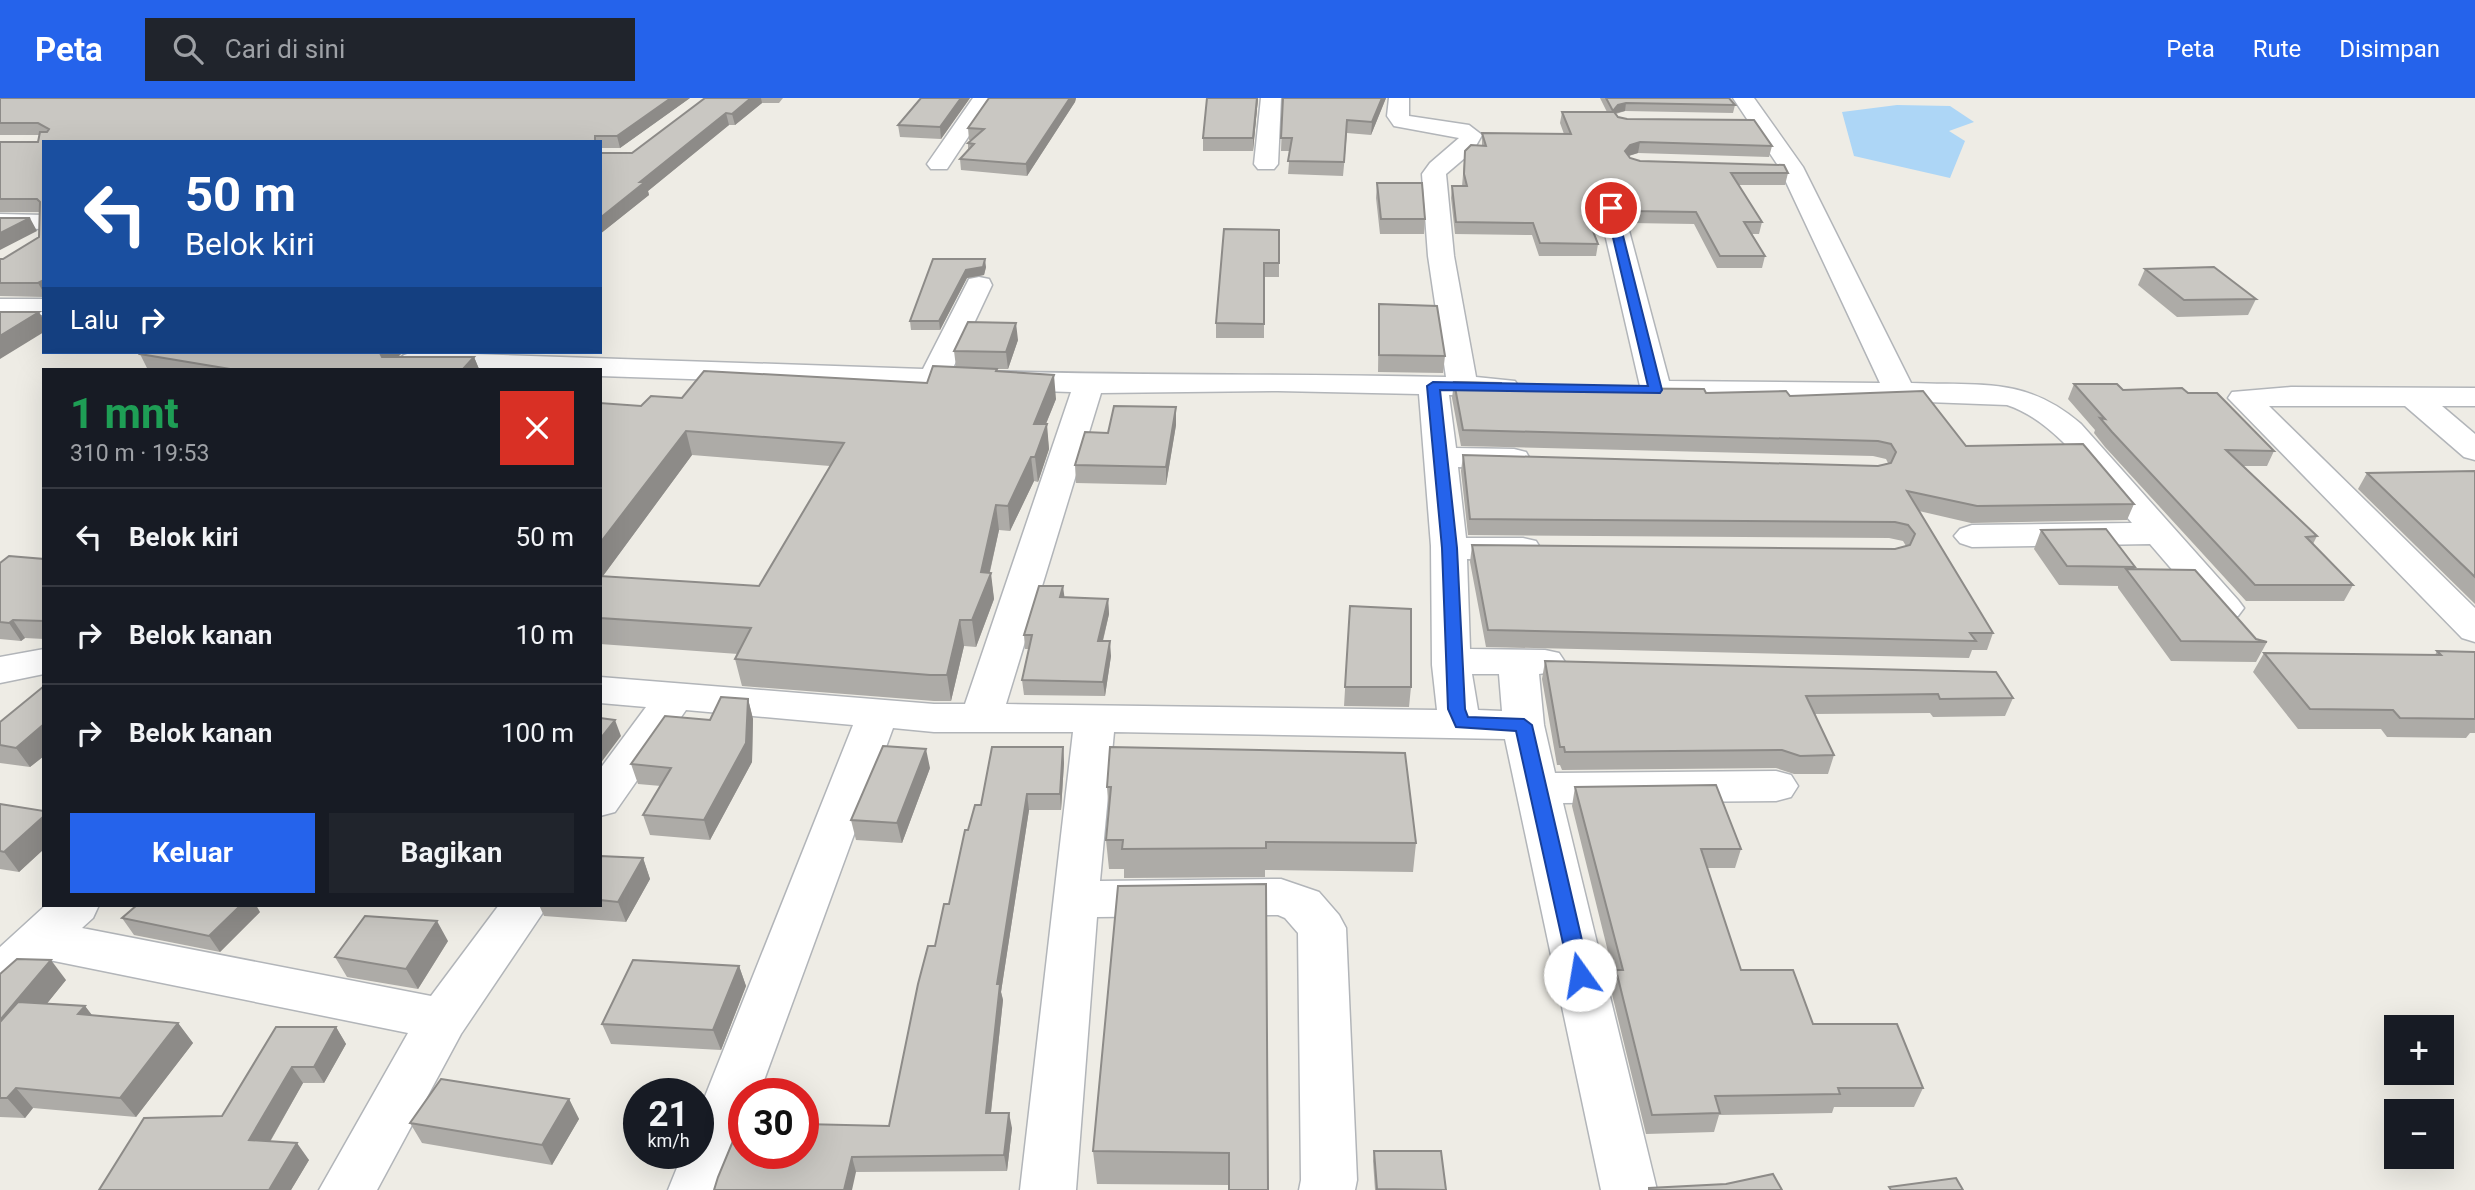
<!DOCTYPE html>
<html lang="id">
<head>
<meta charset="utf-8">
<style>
	body { margin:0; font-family:Roboto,sans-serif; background:#20242c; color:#f1f3f6; height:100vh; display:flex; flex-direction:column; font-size:26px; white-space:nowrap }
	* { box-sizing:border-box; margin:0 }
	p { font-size:23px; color:#9ea1a6 }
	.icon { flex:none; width:38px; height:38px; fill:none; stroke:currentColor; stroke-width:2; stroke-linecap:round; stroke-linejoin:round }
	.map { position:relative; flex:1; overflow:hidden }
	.drawer { position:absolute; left:42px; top:270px; width:560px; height:539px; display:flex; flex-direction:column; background:#171b24; border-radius:0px; box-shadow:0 7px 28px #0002 }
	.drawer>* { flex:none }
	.guide { position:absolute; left:42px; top:42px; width:560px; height:214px; border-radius:0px; box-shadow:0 7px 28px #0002; background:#1a4fa0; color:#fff; overflow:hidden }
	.buttons { position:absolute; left:2384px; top:917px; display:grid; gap:14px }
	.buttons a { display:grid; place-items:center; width:70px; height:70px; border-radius:0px; background:#171b24; box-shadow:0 7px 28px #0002; font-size:35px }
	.speed { position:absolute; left:623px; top:980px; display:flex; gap:14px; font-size:35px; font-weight:700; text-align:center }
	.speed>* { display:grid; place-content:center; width:91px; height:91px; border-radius:50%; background:#171b24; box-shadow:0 7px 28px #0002; line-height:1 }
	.speed small { font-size:18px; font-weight:400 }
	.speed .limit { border:10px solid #d22; background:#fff; color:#111 }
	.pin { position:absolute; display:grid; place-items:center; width:60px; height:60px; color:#fff; margin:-30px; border:4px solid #fff; border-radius:50%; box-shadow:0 2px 7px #0007 }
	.me { position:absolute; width:77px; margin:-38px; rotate:347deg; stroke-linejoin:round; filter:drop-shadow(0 0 5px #0008) }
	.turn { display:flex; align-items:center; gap:24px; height:147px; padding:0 28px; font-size:32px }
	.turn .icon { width:91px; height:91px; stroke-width:2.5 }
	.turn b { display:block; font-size:49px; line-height:60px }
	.then { display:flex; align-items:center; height:66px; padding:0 28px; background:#0003; gap:14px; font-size:26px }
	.round { display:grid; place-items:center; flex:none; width:74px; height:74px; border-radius:0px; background:#20242c }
	.head { display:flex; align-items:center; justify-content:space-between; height:119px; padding:0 28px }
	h1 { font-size:42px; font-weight:700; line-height:52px; color:#1e9e55 }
	.button { display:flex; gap:14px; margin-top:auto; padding:14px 28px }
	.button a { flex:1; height:80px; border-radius:0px; background:#2563eb; color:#fff; font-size:28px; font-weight:700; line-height:80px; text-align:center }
	.button a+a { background:#20242c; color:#f1f3f6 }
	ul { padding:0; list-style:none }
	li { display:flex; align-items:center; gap:21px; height:98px; padding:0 28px; border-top:2px solid #363941 }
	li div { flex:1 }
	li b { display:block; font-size:26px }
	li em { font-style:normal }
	header { display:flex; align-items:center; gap:42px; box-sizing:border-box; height:98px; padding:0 35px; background:#2563eb; color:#fff }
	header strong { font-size:33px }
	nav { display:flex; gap:38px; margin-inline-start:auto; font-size:24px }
	.search { width:490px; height:63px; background:#20242c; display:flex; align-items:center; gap:18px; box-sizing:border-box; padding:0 24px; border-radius:0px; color:#9ea1a6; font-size:26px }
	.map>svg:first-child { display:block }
</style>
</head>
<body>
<header>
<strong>Peta</strong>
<div class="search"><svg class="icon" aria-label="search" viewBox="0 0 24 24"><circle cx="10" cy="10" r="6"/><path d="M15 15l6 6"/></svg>Cari di sini</div>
<nav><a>Peta</a><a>Rute</a><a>Disimpan</a></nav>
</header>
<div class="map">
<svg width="2475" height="1092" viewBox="0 0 2475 1092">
	<rect width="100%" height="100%" fill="#eeece5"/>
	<path fill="#add6f6" d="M1897,7L1950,8L1974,24L1949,33L1965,43L1950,80L1854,58L1842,14Z"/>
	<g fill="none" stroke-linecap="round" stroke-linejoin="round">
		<defs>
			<path id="minor" d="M973,0H994L947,71H931L927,66Z
				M1261,0H1281L1278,66L1274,71H1258L1254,66Z
				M1389,0H1409V18L1469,27L1482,37L1473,53L1446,76L1454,158L1476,279L1515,283L1519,289L1515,295L1504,298L1449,297L1456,350L1514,351L1526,354L1530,361L1526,368L1514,371L1458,369L1466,440H1523L1536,443L1541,451L1536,459L1523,462L1467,461L1470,551L1545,552L1559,555L1565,564L1559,573L1539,576L1544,627L1555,675L1776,673L1791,677L1798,688L1791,699L1776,703L1563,705L1657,1092H1601L1505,641L1114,634L1100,783L1281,781L1319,794L1339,817L1346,830L1357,1082L1355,1092H1299L1301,1082L1298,835L1285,820L1278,817L1097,819L1076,1092H1020L1073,634H934L893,630L759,996H744V1038L724,1092H668L683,1055H698V1016L853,627L686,612L615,714L600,718V671L646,609L600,605V579L934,606H965L1071,294L600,278V271H388L404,257L414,254L923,271L966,187L969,181L979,179L989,181L992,187L952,272C1117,278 1281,275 1446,279L1428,158L1422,76L1430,65L1459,40L1394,28L1387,18ZM1278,293L1419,296L1431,448L1432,567L1437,612L1006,606L1101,295ZM1472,576H1499L1502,613L1478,612Z
				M1733,0H1754L1803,69L1911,285C1979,288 2026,278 2081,326L2238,502L2244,510L2238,518L2225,521L2212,518L2150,446L1972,449L1960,445L1954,438L1960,431L1972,427L2132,425C2097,385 2059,324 2007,307L1900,303L1652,301L1641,298L1637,292L1640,288L1599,110L1602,105L1611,103L1620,105L1623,110L1669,283L1880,285L1779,69Z
				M0,116L44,117V131L0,130Z
				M0,201H44V217H0Z
				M2291,289L2475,290V308H2442L2475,336V362L2464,359L2405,308H2269L2475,510V544L2462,540L2228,300L2232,294Z
				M44,551V576L0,585V559Z
				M46,807H99L93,820L82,830L431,898L499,807H548L461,936L377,1092H319L408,935L49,862L17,893L0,899V849Z"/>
		</defs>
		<use href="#minor" stroke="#b2b5b9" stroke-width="3"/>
		<use href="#minor" fill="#fff" fill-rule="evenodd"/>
	</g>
	<path fill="#adaba7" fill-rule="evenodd" d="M0,0H690L620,50H600V44H44V199L0,198V161H3L39,139L40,114H0V44H38L40,37H0Z
		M705,0H783L779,5H762L735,27H729L648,93L649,97L600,136V55H632Z
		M970,0L941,41L900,39L898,27Z
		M989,0H1076L1075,4L1027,78L961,72L960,61L968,51V45L972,42H969L968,30Z
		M1258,0L1253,53H1203V40Z
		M1283,0H1386L1371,37L1347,35L1343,78L1288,76L1290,53H1281Z
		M1600,0H1729L1735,7L1733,15L1625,13L1616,16L1618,19L1772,48L1769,59L1638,55L1629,58L1630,60L1640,63L1788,75L1785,87H1738L1762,124L1759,136H1752L1765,158L1762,170H1717L1694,126L1630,125L1622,104L1612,100L1601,102L1600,104L1602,113L1600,125H1589L1598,146L1596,158H1539L1532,137L1455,136L1451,100L1452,88H1462L1465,53L1482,48V35L1564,36L1560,25L1562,14H1607Z
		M1377,85L1425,121L1424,136H1380L1376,100Z
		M1279,132V179H1264V240H1216V225Z
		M933,161L986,169L984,177L967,180L940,232H911L910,223Z
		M2145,171L2256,201L2248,217L2177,219L2138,187Z
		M1379,206L1445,258L1443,275L1378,274Z
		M1018,242L1008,271H997L998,274L1056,301L1046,326L1049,351L1038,384L1034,383L1010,433L999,432L990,474L994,501L976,549L964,548L951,603H934L742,588L735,561L738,556L600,546V305L641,308L682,300L927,285L956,269L954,253ZM692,357L830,368L759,488L603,478Z
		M142,254H406L402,255L398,259H474L479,271H488H153L147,270L140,256Z
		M1454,284L1501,288L1790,298L1966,348L2134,406L2127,422L1971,425L1919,413L1993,535L1987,552H1972L1969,560L1486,549L1470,464L1472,447L1895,451L1906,448L1903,443L1889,440L1468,437L1461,373L1463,357L1878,368L1888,365L1886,361L1873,358L1461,348L1452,300Z
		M2074,286L2123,292L2188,295L2274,353L2267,368H2242L2317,438L2313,446L2353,487L2344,503H2246L2105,349L2094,335L2095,332L2068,301Z
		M1176,309V327L1166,387L1076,385L1075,367L1108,335Z
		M2475,373V506L2358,391L2367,375Z
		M2041,432L2135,469L2134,471L2256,541L2267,544L2256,564L2171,563L2118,490V488L2059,487L2034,451Z
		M44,461V541L25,540L21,543L0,541V465Z
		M1065,499L1108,501L1109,516L1103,543L1111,558L1105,598L1024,597L1022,582L1029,551H1025L1024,537Z
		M1350,508L1411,589L1409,609L1344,608Z
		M2437,553L2475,554V635H2470L2466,640L2387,639L2381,631H2298L2253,574L2264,555L2435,557Z
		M1545,563L2013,600L2005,618L1933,619L1930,615L1814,616L1834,657L1828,676H1794L1776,670L1562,672L1560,667H1557L1542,581Z
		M44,588V658L30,669L0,665V624Z
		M748,601L753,621L752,664L710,742L650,737L643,717L661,688L638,686L631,666Z
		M1063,649L1064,665L1061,712H1029L1001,894L1003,902L991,1015L1012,1030L1007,1073L856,1074L714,1092L889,1028L935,848L949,806L968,732L981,707Z
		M1110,649L1416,745L1413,774L1265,772V779L1124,780V771H1109L1106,742L1109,717L1107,689Z
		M930,670L902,745L856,742L851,722Z
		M1575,689L1741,751L1735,770H1707L1741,872L1813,926L1923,990L1914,1009H1834L1832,1015L1719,1017L1714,1034L1646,1036L1611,892L1614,878L1572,708Z
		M0,706L44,713V751L19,774L0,771Z
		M600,758L643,760L650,781L626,824L544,818L539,807H600Z
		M1118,788L1268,1092L1229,1087L1097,1086L1093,1053Z
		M260,814L220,854L134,837L122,820Z
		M448,843L418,891L347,879L335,859Z
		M739,868L746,888L721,952L611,946L602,926Z
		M0,876L66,882L47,905L85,908L92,917L178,925L193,945L136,1019L33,1010L25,1020L0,1019Z
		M336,929L346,946L324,985H303L270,1044L309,1062L291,1092L222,1018Z
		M569,1001L579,1021L552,1067L422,1045L410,1025Z
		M1374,1053L1446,1092H1375L1373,1063Z"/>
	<path fill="#8d8b88" d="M671,0H690L620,50L617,38Z
		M751,0H761L762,5L735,27L732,16Z
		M961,0H970L941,41L940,29Z
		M1070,0H1076L1075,4L1027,78L1026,66Z
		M1257,0H1258L1253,53V40Z
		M1382,0H1386L1371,37L1372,24Z
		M1626,5L1625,13L1616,15L1612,22L1613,13L1618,7Z
		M726,15L729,27L648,93L649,97L600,136V120L640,84Z
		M1640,44L1638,55L1628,58L1625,53L1630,47Z
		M1614,88L1612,100L1601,102L1597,109L1599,97L1603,90Z
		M30,120L37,133L0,152V135Z
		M985,161L986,169L984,177L967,180L940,232L939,223L966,172Z
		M44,182V195L38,185Z
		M39,214L44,222V234L0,261V238Z
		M1016,225L1018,242L1008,271L1006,254Z
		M381,254H406L402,255L386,269L380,255Z
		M474,259L479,271H463Z
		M1054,277L1056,301L1036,350L1034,326Z
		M1176,309V327L1166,387V369Z
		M1047,326L1049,351L1038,384L1035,359Z
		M686,333L692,357L600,482V445Z
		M1031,359L1034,383L1010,433L1008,408Z
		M996,407L999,432L988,481L991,475L994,501L976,549L972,522L981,474Z
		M1063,488L1065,503L1060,499Z
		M1108,501L1109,516L1099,558L1098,543Z
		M13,522L25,540L21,543L9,525Z
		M960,522L964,548L951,603L947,577Z
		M1110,543L1111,558L1105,598L1103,584Z
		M748,601L753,621L752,664L710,742L704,722Z
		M615,622L621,638L600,666V641Z
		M44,626V658L30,669L16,650Z
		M1063,649L1064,665L1061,712L1060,696Z
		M926,651L930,670L902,745L897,725Z
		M1027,696L1029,712L1001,894L1003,902L989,1031L986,1015L997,886Z
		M44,718V751L19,774L4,754Z
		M643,760L650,781L626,824L618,804Z
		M241,807H256L260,814L220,854L209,838Z
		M437,823L448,843L418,891L406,871Z
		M51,862L66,882L16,944L0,925V922Z
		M739,868L746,888L721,952L713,932Z
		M85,908L100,928L78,916Z
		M178,925L193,945L136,1019L120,1000Z
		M336,929L346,946L324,985L314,969Z
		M292,969L303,985L261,1059L249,1042Z
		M16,990L33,1010L25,1020L7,1000Z
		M569,1001L579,1021L552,1067L542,1047Z
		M1009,1015L1012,1030L1007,1073L1004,1057Z
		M297,1045L309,1062L291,1092H269Z
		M852,1059L856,1074L852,1092H844Z"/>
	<path fill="#c9c7c2" stroke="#8d8b88" stroke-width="2" d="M0,0H671L617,38H595V44H44V182L38,185H0V161H3L39,139L40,104L37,101H0V44H38L40,34H47L49,31L38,25H0Z
		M705,0H751L732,16L726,15L640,84H645L600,120V55H632Z
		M921,0H961L940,29L898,27Z
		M989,0H1070L1026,66L960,61L974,46L968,45L984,31L968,30Z
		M1207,0H1257L1253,40H1203Z
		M1283,0H1382L1372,24L1347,22L1344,64L1288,63L1292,40H1281Z
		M1606,0H1729L1735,7L1626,5L1618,7L1613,13Z
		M1562,14H1614L1618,19L1627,21L1754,22L1772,48L1640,44L1630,47L1625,53L1630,60L1640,63L1784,67L1788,75H1731L1762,124H1744L1765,158H1720L1696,114L1632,113L1624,92L1614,88L1603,90L1599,97L1602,113H1585L1598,146L1540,145L1533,125L1456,124L1452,88H1467L1464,76L1465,53L1471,47L1486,48L1482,35L1571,36Z
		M1377,85H1422L1425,121H1381Z
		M0,120H30L0,135Z
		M1224,131L1279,132V165H1264V226L1216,225Z
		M933,161H985L983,169L966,172L939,223H910Z
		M2214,169L2256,201L2184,202L2145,171Z
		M1379,206L1437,208L1445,258L1379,257Z
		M0,214H39L0,238Z
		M968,224L1016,225L1006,254L954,253Z
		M142,254H381L380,255L382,259H474L463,271H489H230L140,256Z
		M933,268L997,271L996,273L1054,277L1034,326H1047L1035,359H1031L1008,408L996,407L981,474L991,475L972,522H960L947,577H930L735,561L751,530L600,520V478L759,488L844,345L686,333L600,445V305L641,308L651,298L682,300L704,273L927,285Z
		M1454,284L1501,285V288L1577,287L1578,290L1704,291L1706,295L1786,293L1790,298L1923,293L1966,348L2083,346L2134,406L1977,408L1907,393L1993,535H1970L1976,543L1488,532L1472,447L1895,451L1910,447L1915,436L1908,427L1895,424L1470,421L1463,357L1878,368L1891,365L1896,354L1891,346L1878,343L1463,332Z
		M2074,286H2117L2123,292L2182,290L2188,295H2217L2274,353L2226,352L2317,438L2306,439L2353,487H2255L2112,334L2100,320L2105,321Z
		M1114,308L1176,309L1166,369L1075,367L1085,334L1108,335Z
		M2475,373V479L2367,375Z
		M2106,431L2135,469L2067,468L2041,432Z
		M9,458L44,461V523L13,522L9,525L0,524V465Z
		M2126,471L2195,472L2256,541L2267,544L2181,543Z
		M1039,488H1063L1060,499L1108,501L1098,543H1110L1103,584L1022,582L1032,537H1024Z
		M1350,508L1411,511V589H1345Z
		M2437,553L2475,554V621L2400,620L2393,612L2310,611L2264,555L2441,557Z
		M1545,563L1996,574L2013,600L1940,601L1938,596L1806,598L1834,657L1800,658L1782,652L1565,654L1564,649H1560Z
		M44,588V626L16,650L0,647V624Z
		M721,599L748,601L746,645L704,722L643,717L671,670L631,666L665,618L710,622Z
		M600,620L615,622L600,641Z
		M883,648L926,651L897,725L851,722Z
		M992,649H1063L1060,696H1027L997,886H1000L986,1015H1009L1004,1057L852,1059L844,1092H714L718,1079L740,1026H744V1055H803V1026L889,1028L918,886L928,848H935L944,806H949L965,732H968L975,707H981Z
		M1110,649L1405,655L1416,745L1266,744V750L1122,751L1123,742H1106L1111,689H1107Z
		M1716,687L1741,751H1701L1741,872H1793L1813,926H1897L1923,990H1838L1840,996L1715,998L1720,1015L1652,1017L1616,872H1623L1575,689Z
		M0,706L44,713V718L4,754L0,753Z
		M600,758L643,760L618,804L600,802Z
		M1266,786L1268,1092H1229V1055L1093,1053L1118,788Z
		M137,807H241L209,838L122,820Z
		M365,818L437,823L406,871L335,859Z
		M17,861L51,862L0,922V876Z
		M633,862L739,868L713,932L602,926Z
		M18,904L85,908L78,916L178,925L120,1000L16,990L7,1000H0V924Z
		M276,929H336L314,969H292L249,1042L297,1045L269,1092H99L144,1020L222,1018Z
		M441,981L569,1001L542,1047L410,1025Z
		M1374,1053H1441L1446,1092L1377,1091Z
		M1773,1076L1782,1092H1649V1090L1726,1086Z
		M1956,1080L1963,1092H1891L1889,1089Z"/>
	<path fill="#2563eb" stroke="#184099" stroke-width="2" d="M1611,107L1616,110L1662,292L1660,295L1440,292L1457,450L1465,611L1468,619L1524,621L1532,627L1590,877L1587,883L1580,886L1573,883L1570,877L1516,633L1456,629L1448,611L1442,450L1427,288L1433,284L1648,288L1606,110Z"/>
</svg>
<div class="buttons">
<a>+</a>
<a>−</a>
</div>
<div class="speed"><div>21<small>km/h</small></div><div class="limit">30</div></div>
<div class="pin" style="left:1611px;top:110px;background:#d93025"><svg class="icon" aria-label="arrive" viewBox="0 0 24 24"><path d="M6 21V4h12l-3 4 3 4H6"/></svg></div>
<svg class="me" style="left:1580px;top:877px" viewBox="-20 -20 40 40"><circle r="19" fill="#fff"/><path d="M0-13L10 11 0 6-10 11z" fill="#2563eb"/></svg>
<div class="guide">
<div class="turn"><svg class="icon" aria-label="left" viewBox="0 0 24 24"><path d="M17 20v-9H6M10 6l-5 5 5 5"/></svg><div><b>50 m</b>Belok kiri</div></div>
<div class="then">Lalu<svg class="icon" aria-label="right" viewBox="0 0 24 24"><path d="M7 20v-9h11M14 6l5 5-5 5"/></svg></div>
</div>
<section class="drawer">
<div class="head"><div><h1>1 mnt</h1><p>310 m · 19:53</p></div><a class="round" style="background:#d93025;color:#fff"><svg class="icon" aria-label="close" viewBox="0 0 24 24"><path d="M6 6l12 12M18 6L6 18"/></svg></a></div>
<ul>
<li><svg class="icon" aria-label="left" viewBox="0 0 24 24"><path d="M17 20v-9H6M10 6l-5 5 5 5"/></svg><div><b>Belok kiri</b></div><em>50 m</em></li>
<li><svg class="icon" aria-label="right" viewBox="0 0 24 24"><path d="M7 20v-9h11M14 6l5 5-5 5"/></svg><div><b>Belok kanan</b></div><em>10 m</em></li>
<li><svg class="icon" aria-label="right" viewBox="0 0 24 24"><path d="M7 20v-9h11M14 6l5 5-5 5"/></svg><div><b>Belok kanan</b></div><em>100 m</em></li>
</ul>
<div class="button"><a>Keluar</a><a>Bagikan</a></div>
</section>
</div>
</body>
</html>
